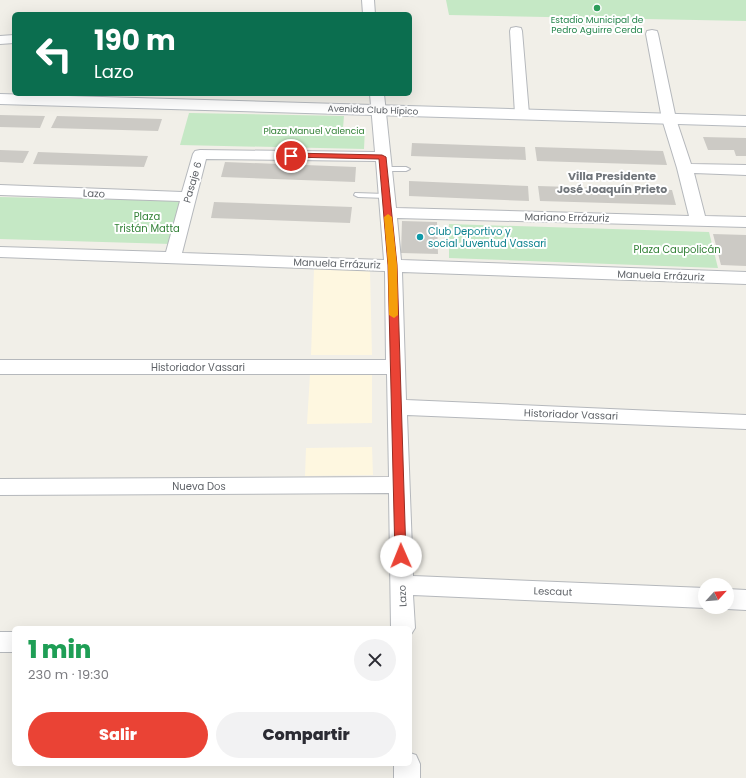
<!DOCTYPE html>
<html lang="es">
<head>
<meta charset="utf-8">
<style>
	body { margin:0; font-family:Poppins,sans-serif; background:#f2f2f3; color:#2b2b33; height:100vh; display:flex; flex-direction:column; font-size:15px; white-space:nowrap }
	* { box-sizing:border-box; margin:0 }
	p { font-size:13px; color:#7c7c81 }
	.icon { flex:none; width:22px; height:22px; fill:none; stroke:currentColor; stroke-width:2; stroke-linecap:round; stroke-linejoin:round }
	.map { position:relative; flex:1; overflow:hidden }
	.sheet { position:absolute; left:12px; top:626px; width:400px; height:140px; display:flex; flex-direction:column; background:#fff; border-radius:6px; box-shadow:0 4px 16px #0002 }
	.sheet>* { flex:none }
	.banner { position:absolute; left:12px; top:12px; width:400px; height:84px; border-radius:6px; box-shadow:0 4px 16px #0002; background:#0b6e4f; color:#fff; overflow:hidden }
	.needle { width:26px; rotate:64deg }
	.fabs { position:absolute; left:698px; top:578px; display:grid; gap:8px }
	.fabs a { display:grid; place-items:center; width:36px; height:36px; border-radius:50%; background:#fff; box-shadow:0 4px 16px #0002; font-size:20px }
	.pin { position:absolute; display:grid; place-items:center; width:34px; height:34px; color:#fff; margin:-17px; border:2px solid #fff; border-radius:50%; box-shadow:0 1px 4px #0007 }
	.me { position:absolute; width:44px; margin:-22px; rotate:359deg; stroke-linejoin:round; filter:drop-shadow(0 0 3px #0008) }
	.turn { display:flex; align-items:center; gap:14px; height:84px; padding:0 16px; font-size:18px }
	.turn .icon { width:52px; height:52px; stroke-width:2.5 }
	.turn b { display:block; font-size:28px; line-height:34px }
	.round { display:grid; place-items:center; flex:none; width:42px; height:42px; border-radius:21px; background:#f2f2f3 }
	.summary { display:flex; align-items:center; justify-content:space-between; height:68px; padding:0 16px }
	h1 { font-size:24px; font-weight:800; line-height:30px; color:#1e9e55 }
	.action { display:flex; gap:8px; margin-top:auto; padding:8px 16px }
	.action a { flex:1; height:46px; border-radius:24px; background:#ea4335; color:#fff; font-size:16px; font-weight:800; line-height:46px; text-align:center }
	.action a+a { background:#f2f2f3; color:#2b2b33 }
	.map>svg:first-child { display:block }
</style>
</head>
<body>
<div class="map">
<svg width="746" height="778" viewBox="0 0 746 778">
	<rect width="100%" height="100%" fill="#f1efe8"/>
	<path fill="#fef7e0" d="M314,269L370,270L372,355H311Z
		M310,374H372V423L307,424Z
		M372,447L373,475L305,476L306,448Z"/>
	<path fill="#c5e8c5" d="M446,0H746V21L449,15Z
		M189,113L344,116L343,128H365L364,149L180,145Z
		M0,197L182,201L171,244L0,239Z
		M449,224L709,232L718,268L449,258Z"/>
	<path fill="#cccac5" d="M0,115L45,116L40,128L0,127Z
		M57,116L162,119L158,131L51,128Z
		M703,137L746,138V156H736L734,150H708Z
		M412,143L525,147L526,160L411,156Z
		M535,147L663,151L667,165L537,161Z
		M0,150L29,151L23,163L0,162Z
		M38,152L148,156L144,167L33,164Z
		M225,162L356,167L355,182L221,177Z
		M409,181L528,186L529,201L409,196Z
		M538,186L672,190L676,205L540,201Z
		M214,202L352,207L350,223L211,218Z
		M402,221L437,222L438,254L401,253Z
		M713,234L746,235V266L721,265Z"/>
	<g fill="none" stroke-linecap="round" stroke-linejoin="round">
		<defs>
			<path id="lane" d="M381,167H406L410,169L406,171H381Z
				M355,193L386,194L390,196L386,198L358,197L354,195Z"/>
			<path id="street" d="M362,0H374L375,14H363Z
				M516,27L521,28L522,31L529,114L527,117L522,118L517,117L515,114L510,31L511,28Z
				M652,30L657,31L658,34L676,119L691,164L746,165V175L694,173L705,216L746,217V227L397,218L401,260L746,272V284L402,272L406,400L746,415V429L407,415L413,576L705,588V607H707L705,608L413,595L415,628L410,636V628H391L389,493L0,495V479L389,477L387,374H0V360H386L385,271L0,257V247L166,252L180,201L0,195V185L182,192L193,154L195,151L200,150L375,152L370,94H384L396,208L689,216L677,168L662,119L646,34L647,31ZM206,159L376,161L384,260L182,253Z
				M14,35V43L0,44V36Z
				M727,589L746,590V610L727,609L722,607H727Z
				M0,632H14V652H0Z
				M410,753L416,755L420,764V778H394V764H410Z"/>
			<path id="secondary" d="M0,94L746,116V126L0,104Z"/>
		</defs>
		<use href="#lane" stroke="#b5b8bc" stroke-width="2"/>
		<use href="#street" stroke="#b5b8bc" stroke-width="2"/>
		<use href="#secondary" stroke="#b6babf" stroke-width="2"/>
		<use href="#lane" fill="#fff" fill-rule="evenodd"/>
		<use href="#street" fill="#fff" fill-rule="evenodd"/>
		<use href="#secondary" fill="#fff" fill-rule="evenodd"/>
	</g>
	<path fill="#ea4335" stroke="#982c22" d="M291,153L382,155L386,157L397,265L406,556L404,559L401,561L397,559L395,556L388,265L379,159L289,157V154Z"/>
	<path fill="#f59e0b" d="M388,214L392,217L397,265L398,315L394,318L389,315L388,265L384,217Z"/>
	<circle fill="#2e9e5b" stroke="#fff" stroke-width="1.5" cx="597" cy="8" r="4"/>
	<circle fill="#0f9aa8" stroke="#fff" stroke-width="1.5" cx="420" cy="237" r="4"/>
	<g text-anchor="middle" stroke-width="4" stroke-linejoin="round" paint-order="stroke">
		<g font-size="9" fill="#27864d" stroke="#fff">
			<text x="597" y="23">Estadio Municipal de<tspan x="597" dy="10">Pedro Aguirre Cerda</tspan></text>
		</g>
		<g font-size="9" fill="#5f6368" stroke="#fff">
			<text transform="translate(373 110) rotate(2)" y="3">Avenida Club Hípico</text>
		</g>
		<g font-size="9" fill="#348238" stroke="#fff">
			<text x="314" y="134">Plaza Manuel Valencia</text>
		</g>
		<g font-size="10" fill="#5f6368" stroke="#fff">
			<text transform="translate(192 182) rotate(-74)" y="4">Pasaje 6</text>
			<text transform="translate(94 193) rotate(2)" y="4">Lazo</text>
			<text transform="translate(567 217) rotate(1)" y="4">Mariano Errázuriz</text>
			<text transform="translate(337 263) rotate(2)" y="4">Manuela Errázuriz</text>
			<text transform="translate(661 275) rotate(2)" y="4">Manuela Errázuriz</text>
			<text x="198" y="371">Historiador Vassari</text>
			<text transform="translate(571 414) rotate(2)" y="4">Historiador Vassari</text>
			<text x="199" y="490">Nueva Dos</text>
			<text transform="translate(553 591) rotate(2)" y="4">Lescaut</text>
			<text transform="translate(402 596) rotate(-92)" y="4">Lazo</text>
		</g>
		<g font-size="10" fill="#348238" stroke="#fff">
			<text x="147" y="220">Plaza<tspan x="147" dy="12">Tristán Matta</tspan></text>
			<text x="677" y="253">Plaza Caupolicán</text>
		</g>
		<g font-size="10" fill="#0d838f" stroke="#fff" text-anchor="start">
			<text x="428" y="235">Club Deportivo y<tspan x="428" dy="12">social Juventud Vassari</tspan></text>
		</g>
		<g font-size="11" font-weight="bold" fill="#70757a" stroke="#fff">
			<text x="612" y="180">Villa Presidente<tspan x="612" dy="13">José Joaquín Prieto</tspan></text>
		</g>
	</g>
</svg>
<div class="fabs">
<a><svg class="needle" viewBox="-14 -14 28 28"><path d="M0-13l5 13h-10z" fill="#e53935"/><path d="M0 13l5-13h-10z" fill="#7c7c81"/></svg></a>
</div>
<div class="pin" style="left:291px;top:156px;background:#d93025"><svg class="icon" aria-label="arrive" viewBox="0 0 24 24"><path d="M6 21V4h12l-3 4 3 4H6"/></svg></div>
<svg class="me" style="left:401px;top:556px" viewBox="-20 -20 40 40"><circle r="19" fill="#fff"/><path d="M0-13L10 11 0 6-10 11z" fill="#ea4335"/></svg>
<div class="banner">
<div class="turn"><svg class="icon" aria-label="left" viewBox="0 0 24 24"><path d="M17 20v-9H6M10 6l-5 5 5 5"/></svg><div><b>190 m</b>Lazo</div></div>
</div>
<section class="sheet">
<div class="summary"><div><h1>1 min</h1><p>230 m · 19:30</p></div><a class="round"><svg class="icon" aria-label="close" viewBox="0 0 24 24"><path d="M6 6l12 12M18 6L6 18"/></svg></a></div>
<div class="action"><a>Salir</a><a>Compartir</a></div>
</section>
</div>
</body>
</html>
